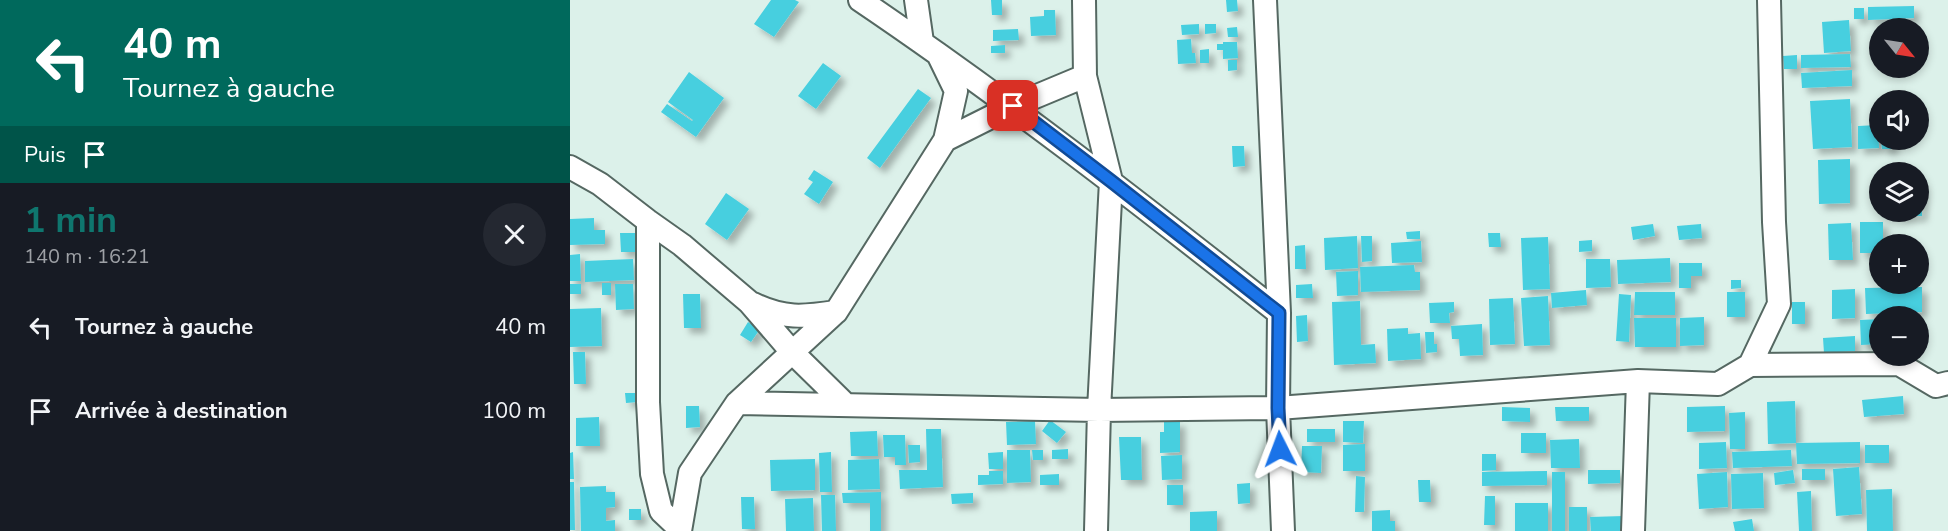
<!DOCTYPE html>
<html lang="fr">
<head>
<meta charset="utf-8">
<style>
	body { margin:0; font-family:"Nunito Sans",sans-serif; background:#242831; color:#f1f3f6; height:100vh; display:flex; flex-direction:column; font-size:22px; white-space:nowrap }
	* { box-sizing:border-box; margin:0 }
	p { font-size:20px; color:#9ea1a6 }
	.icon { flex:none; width:33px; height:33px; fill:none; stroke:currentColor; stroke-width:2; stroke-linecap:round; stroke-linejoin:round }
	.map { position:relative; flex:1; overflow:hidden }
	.side { display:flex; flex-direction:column; background:#171b24; width:570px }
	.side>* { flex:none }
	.hud { background:#00695c; color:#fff; overflow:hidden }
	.needle { width:39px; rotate:120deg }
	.tools { position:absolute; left:1299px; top:18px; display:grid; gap:12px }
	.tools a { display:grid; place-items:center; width:60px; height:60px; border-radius:50%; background:#171b24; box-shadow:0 3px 9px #0003; font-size:30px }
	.pin { position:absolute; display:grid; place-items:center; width:51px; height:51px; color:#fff; margin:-26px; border-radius:12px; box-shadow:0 3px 9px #0006 }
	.me { position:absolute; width:66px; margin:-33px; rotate:357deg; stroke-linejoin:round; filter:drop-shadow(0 0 4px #0008) }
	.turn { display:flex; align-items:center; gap:21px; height:126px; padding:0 24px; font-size:27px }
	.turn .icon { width:78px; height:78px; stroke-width:2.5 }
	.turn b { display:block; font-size:42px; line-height:51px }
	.then { display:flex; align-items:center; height:57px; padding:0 24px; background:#0003; gap:12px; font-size:22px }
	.round { display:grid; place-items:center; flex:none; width:63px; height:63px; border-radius:32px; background:#242831 }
	.head { display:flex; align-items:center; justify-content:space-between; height:102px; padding:0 24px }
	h1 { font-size:36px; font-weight:700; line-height:45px; color:#0f766e }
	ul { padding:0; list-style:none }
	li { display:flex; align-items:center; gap:18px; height:84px; padding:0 24px }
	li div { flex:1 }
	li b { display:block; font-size:22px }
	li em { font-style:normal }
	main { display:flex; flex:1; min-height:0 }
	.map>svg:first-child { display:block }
</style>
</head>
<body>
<main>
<section class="side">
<div class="hud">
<div class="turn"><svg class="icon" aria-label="left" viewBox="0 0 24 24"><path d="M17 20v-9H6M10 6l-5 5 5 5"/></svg><div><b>40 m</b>Tournez à gauche</div></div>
<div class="then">Puis<svg class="icon" aria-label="arrive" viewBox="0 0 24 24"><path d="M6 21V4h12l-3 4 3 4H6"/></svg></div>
</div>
<div class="head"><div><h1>1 min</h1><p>140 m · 16:21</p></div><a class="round"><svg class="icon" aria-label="close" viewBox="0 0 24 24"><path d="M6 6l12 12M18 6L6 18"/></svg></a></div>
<ul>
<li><svg class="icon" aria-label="left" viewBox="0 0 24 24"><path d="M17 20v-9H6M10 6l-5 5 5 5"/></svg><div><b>Tournez à gauche</b></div><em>40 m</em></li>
<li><svg class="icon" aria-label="arrive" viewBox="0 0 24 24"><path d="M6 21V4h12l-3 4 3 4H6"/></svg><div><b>Arrivée à destination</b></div><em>100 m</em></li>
</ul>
</section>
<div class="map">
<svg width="1378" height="531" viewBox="0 0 1378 531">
	<defs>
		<filter id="shadow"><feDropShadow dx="5.5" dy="5.5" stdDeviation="3" flood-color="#0004"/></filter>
	</defs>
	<rect width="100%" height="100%" fill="#dcf1ea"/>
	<path fill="#47cfdf" filter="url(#shadow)" d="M201,0H225L229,2L204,37L184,24Z
		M421,0H432V15H422Z
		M656,0H667L668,11L657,12Z
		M1344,6V18L1298,20V7Z
		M1284,8H1294V19H1284Z
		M474,10H485L486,35L461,36L460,17L474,16Z
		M1279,20L1281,51L1254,53L1252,22Z
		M629,24V34L612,35L611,25Z
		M635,24H646V33L635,34Z
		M667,27L668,37H658L657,28Z
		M448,29L449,40L423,41V30Z
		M621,39L622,53H625L626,63L608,64L607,40Z
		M653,42H667L668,58L653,59V50H647V44H653Z
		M435,45V53H421V46Z
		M639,49V63H630V50Z
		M1280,54L1281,67L1231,68V55Z
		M1227,55V69H1214L1213,56Z
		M658,60H667V70L658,71Z
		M253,63L271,76L246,109L228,96Z
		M1282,70V86L1232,88L1231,73Z
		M119,72L154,98L126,137L91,112L97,104L122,121L123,120L98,102Z
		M348,89L361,98L310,168L297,158Z
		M1280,99L1282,147L1243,149L1240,101Z
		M1308,125L1309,148L1288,149V126Z
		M1311,140H1323V149H1312Z
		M662,146H674L675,166L663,167Z
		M1280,159V203L1249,204L1248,160Z
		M244,170L263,182L249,204L234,194L243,182L238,179Z
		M1348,183H1352V216H1328V212H1348Z
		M156,193L179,209L157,240L135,224Z
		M24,218V230H35V244L0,245V219Z
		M1290,222H1313V244H1310V253H1290Z
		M1281,223L1283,260H1259L1258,224Z
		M1083,224L1085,236L1063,240L1061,227Z
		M1131,224L1132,238L1109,240L1107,226Z
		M850,231V239H837L836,232Z
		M50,233H65V252H51Z
		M918,233H930L931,247H919Z
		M787,236L788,268L755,270L754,238Z
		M791,236H802V261L792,262Z
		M978,237L980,289L953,290L951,238Z
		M1022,240V251L1009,252V241Z
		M851,241L852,262L822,263L821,243Z
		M735,245L736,269H725V246Z
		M10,254L11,281H0V255Z
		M1100,258L1101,282L1048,284L1047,260Z
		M63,259L64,280L15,282V261Z
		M1016,259H1040L1041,287L1016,288Z
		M1109,263H1132V276H1121V288H1109Z
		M844,265L845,272H850V290L791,292L790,267Z
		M788,271V295L767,296L766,272Z
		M1161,280H1171V288L1161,289Z
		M32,283H41V295H32Z
		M0,284H11V294H0Z
		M45,284H63L64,309L46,310Z
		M742,284L743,298H726V285Z
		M1352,287V312L1296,314L1295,288Z
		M1285,289V318L1262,319V290Z
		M1016,290L1017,305L982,308L981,293Z
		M1065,292H1105V315H1064Z
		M1157,292H1175V317H1157Z
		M113,294H130L131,328H114Z
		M1049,294L1061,295L1059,342L1046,341Z
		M978,296L980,345L954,346L951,298Z
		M943,298L945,344L920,345L919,299Z
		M790,301L791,345L805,344L806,363L764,365L762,302Z
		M884,302V312L879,313L880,323H860L859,303Z
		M1222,302H1235V324H1222Z
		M31,308L32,346L0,347V309Z
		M737,315L738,341L727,342L726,316Z
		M1134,317V345L1110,346V318Z
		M1064,318H1106V347H1065Z
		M1310,319V344L1291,345L1290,320Z
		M178,322L190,329L181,342L170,335Z
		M912,324L913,355L890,356L889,339H882L881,326Z
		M838,328V334L850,333L851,359L818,361L817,329Z
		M855,332H864V344H867V352L856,353Z
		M1285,336V351L1254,353L1253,338Z
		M3,352H15L16,384H4Z
		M55,393H67L68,402L56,403Z
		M1333,396L1334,414L1294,417L1292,400Z
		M1225,401L1226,443L1198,444L1197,402Z
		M116,406H129L130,427L116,428Z
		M1155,406V431L1117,432V407Z
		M932,407L960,408V422L932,421Z
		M985,407H1019V421H986Z
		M1175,412V449H1160L1159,413Z
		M29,417L30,446H6V418Z
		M480,420L496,432L487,443L472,431Z
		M465,421L466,444L437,445L436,422Z
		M610,421V452L590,453V432H594V422Z
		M773,421H794L793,443L773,442Z
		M356,429H371L373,487L330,489L329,470H357Z
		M737,429H765V442H737Z
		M307,431L308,456H281L280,432Z
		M951,433H976V453H951Z
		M313,435H335L336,465H325V457H314Z
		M549,437H571L572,480H551Z
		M1009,439L1010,468H981L980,440Z
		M1156,442L1157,468L1129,469V443Z
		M1290,442V463L1227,464L1226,443Z
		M795,444V471H773V445Z
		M338,445H350V462L339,463Z
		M1295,445H1319V463H1295Z
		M732,446H752L751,473L731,472Z
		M498,449V459H482V450Z
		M437,450H460L461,482L437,483Z
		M462,450H473V460H463Z
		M1221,450L1222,466L1163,468L1162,452Z
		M3,452L4,479H0V453Z
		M261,452L262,492H250L249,453Z
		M433,452V469H419L418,453Z
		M912,454H926V470L912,471Z
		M612,455V479L592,480L591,456Z
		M245,459V490L201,491L200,460Z
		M309,459L310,489L278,490V460Z
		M1289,467L1292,514L1266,516L1263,469Z
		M1232,469H1255V480H1232Z
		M1018,470H1050V483L1018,484Z
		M1223,470L1225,483L1205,485L1204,473Z
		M419,471H433V484L408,485V475H419Z
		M977,471V485L912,486V472Z
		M982,472H995V531H982Z
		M1157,472L1158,507L1129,509L1127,474Z
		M1193,473L1194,508L1162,509L1161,474Z
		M489,474V485H470V475Z
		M786,476L795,477L794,512H785Z
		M848,480H860L861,502H849Z
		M0,482H4L5,530H0Z
		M680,483V503L668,504L667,484Z
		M597,485H613V505H597Z
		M36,486V492H45V507L36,508V521L45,520V531H11L10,487Z
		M1322,489L1323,531H1297L1296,490Z
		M1241,491L1242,531H1229L1227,492Z
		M311,492V531H300V503H273L272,493Z
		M403,493V503L382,504L381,494Z
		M251,495H265L266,531H252Z
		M915,496H925V525H914Z
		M171,497H184L185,529H172Z
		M243,498L244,531H216L215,499Z
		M945,503H978V531H945Z
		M999,507H1017V531H999Z
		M59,509H71V520H59Z
		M820,510V521H825V531H802V511Z
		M647,511V531H620V512Z
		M1054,516V531H1021L1020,517Z
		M1182,519L1184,531H1165L1163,522Z"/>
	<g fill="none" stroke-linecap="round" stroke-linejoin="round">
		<defs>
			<path id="street" d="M290,0C435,98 572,205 709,313
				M346,0L352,42
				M514,0L515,76L541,181L529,410L526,531
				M695,0L709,313L708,408L713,531
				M368,54L386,91L375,140
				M0,167L30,184L78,221L112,245L179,302L222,352L276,405
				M78,221V402L82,474L91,511L110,529
				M183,304C214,319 233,317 266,312
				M1180,365L1209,304L1204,222L1199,0
				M167,403L529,410L708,408L1068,381L1148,384L1180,365L1329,364L1366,386L1378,383
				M110,531L120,473L167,403L266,312L375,140L443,106L515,76
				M1063,531L1068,381"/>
		</defs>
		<use href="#street" stroke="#556862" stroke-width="26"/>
		<use href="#street" stroke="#fff" stroke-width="22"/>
	</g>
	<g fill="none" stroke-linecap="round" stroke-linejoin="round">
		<defs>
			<path id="route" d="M443,106L541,181L709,313L708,408L710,449"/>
		</defs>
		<use href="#route" stroke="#114b97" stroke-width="15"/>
		<use href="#route" stroke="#1a73e8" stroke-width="10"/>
	</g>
</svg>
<div class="tools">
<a><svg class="needle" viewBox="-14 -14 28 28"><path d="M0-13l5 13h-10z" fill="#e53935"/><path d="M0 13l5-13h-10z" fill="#9ea1a6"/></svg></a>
<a><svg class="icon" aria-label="sound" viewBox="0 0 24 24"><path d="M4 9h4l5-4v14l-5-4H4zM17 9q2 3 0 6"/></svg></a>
<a><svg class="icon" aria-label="layers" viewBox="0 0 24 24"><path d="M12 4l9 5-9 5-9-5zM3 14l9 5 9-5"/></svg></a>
<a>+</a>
<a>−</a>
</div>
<div class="pin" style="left:443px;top:106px;background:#d93025"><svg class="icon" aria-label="arrive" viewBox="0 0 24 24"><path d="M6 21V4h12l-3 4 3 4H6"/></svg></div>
<svg class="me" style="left:710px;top:449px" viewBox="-20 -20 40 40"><path d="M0-17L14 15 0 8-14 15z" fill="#1a73e8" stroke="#fff" stroke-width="4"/></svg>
</div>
</main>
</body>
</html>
